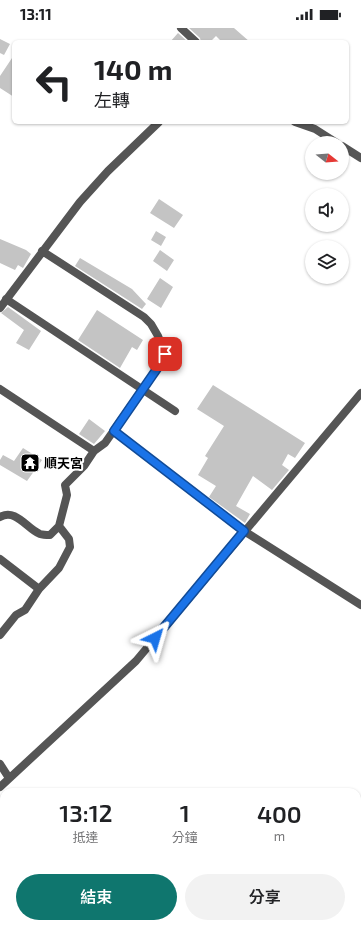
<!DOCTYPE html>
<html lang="zh-TW">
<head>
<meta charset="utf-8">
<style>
	body { margin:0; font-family:"Exo 2","Noto Sans TC",sans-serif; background:#f2f2f2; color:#202124; height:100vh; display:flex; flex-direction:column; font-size:15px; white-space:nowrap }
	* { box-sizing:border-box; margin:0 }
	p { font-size:13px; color:#757577 }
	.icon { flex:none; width:22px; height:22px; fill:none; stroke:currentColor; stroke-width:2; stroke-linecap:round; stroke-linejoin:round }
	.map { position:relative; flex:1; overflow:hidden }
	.details { position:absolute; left:0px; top:760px; width:361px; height:140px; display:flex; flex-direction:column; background:#fff; border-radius:12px 12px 0 0; box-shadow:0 1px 3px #0004 }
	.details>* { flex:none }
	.guide { position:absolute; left:12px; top:12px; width:337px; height:84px; border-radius:6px; box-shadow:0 1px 3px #0004; background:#fff; color:#202124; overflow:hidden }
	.needle { width:26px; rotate:107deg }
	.buttons { position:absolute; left:305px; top:108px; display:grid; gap:8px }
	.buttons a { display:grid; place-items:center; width:44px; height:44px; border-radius:50%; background:#fff; box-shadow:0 1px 3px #0004; font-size:20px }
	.pin { position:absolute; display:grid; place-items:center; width:34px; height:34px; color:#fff; margin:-17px; border-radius:8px; box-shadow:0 2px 6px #0006 }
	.me { position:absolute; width:44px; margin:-22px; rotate:40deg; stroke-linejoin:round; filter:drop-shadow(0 0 3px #0008) }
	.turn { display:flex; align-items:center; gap:14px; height:84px; padding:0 16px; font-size:18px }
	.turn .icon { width:52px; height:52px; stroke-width:2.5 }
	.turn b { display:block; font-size:28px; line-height:34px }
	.eta { display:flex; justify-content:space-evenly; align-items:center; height:68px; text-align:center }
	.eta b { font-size:24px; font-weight:600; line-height:28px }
	.button { display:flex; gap:8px; margin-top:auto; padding:8px 16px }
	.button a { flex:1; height:46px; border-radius:24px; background:#0f766e; color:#fff; font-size:16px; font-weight:600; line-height:46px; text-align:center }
	.button a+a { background:#f2f2f2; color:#202124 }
	.status { display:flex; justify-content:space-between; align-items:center; height:28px; padding:0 20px; background:#fff; direction:ltr }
	.status svg { height:11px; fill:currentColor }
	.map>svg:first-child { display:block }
</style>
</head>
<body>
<div class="status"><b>13:11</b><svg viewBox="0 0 49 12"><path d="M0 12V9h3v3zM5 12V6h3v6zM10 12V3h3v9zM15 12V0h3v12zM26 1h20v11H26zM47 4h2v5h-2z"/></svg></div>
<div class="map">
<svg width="361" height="900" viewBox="0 0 361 900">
	<rect width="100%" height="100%" fill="#fff"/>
	<path fill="#c4c4c4" d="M189,0H234L250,14H222L216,8L210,14H201L200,10Z
		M178,5L188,14H170Z
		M0,11L10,16L4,27L0,25Z
		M14,27V69L0,60V48Z
		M159,171L183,187L174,200L150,185Z
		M156,203L166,209L161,218L151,212Z
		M0,211L26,222L31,226L23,240L18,237L15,242L0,235Z
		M160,222L174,232L167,243L153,233Z
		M80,230L132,261L146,276L142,281L75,238Z
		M160,250L173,259L161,280L147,271Z
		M8,279L41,303L29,322L16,315L24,302L1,285Z
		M97,282L143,312L137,322L132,319L120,340L78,312Z
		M213,357L305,415L295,430L288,426L282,437L289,442L272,462L253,448L236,478L250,486L245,495L209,469L216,458L198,447L208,430L205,428L224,398L197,381Z
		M89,391L105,403L94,416L79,406Z
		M23,420L42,432L27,453L0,437V432L3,427L14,433Z"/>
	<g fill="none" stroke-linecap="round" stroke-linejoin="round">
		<path stroke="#555" stroke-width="8" d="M181,0L196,14
			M295,94L315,101L337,115
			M342,118L361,130
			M6,271L175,383
			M0,280L80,174L108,143L159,94
			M0,361L94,423
			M114,403L244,503L361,577
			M0,489C16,480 27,501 40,506C43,507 47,507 50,507L59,498L67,467L65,457L84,438L94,423L105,415L163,332L165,326L158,308L151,296L144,289L42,223
			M0,531L39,561
			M0,607L16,587L25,582L39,561L59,540L70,519L69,511L59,498
			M0,736L9,750
			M0,759L136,633L361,365
			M204,896L208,900
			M18,900L22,896
			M187,900L192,896"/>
	</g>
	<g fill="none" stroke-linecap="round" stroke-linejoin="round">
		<defs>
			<path id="route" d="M155,610L244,503L114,403L163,332L165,326"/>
		</defs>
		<use href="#route" stroke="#114b97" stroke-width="10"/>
		<use href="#route" stroke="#1a73e8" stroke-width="7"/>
	</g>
	<defs>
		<symbol id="temple-square" viewBox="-11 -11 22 22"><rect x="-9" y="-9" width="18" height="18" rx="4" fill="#000" stroke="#fff"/><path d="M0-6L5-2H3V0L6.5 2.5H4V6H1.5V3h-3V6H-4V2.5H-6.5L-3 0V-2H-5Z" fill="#fff"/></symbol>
	</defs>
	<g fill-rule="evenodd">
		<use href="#temple-square" x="19" y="424" width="22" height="22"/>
	</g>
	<g text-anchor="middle" stroke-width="4" stroke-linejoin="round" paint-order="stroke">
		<g font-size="13" font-weight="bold" fill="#000" stroke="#fff" text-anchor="start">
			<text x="44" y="440">順天宮</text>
		</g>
	</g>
</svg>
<div class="buttons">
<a><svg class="needle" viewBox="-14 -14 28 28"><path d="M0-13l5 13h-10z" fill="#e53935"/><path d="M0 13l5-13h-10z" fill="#757577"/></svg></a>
<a><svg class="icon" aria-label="sound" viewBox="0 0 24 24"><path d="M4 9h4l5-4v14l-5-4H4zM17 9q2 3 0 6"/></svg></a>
<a><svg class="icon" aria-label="layers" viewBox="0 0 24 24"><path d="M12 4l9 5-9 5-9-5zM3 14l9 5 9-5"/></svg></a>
</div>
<div class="pin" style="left:165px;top:326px;background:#d93025"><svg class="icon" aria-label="arrive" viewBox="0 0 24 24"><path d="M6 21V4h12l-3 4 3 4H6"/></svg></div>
<svg class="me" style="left:155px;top:610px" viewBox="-20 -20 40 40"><path d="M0-17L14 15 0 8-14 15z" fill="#1a73e8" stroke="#fff" stroke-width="4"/></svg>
<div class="guide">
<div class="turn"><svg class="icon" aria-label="left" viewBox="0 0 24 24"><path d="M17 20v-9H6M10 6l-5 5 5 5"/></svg><div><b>140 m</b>左轉</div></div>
</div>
<section class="details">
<div class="eta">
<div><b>13:12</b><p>抵達</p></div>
<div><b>1</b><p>分鐘</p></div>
<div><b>400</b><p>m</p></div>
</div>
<div class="button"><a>結束</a><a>分享</a></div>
</section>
</div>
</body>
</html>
